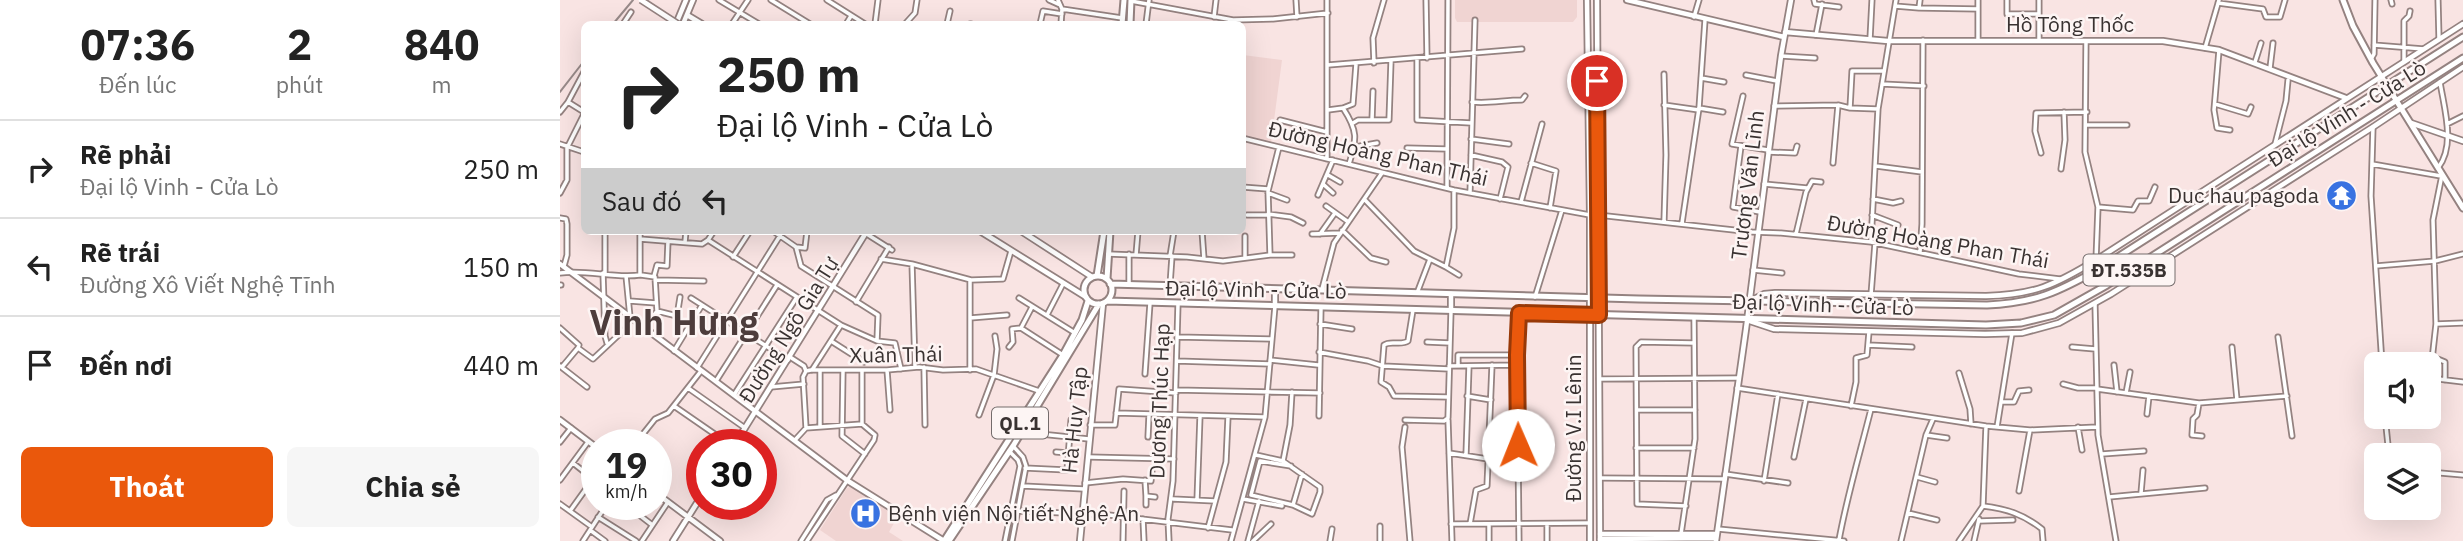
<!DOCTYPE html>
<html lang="vi">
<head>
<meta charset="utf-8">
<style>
	body { margin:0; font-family:"IBM Plex Sans",sans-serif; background:#f6f6f6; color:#222; height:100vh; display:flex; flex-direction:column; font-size:26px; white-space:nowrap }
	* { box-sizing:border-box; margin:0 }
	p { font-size:23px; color:#767676 }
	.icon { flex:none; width:38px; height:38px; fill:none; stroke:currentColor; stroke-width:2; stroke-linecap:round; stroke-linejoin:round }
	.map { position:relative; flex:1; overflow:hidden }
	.panel { display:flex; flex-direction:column; background:#fff; width:560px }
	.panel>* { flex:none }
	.banner { position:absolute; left:21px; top:21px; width:665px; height:214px; border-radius:10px; box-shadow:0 7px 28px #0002; background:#fff; color:#222; overflow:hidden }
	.fabs { position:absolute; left:1804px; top:352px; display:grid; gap:14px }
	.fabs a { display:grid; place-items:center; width:77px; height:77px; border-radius:10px; background:#fff; box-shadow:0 7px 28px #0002; font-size:35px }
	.speed { position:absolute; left:21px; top:429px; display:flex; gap:14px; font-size:35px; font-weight:700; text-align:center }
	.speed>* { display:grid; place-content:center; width:91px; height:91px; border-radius:50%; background:#fff; box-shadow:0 7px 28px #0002; line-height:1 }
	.speed small { font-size:18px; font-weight:400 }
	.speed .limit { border:10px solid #d22; background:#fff; color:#111 }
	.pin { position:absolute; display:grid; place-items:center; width:60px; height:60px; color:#fff; margin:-30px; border:4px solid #fff; border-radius:50%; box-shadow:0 2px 7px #0007 }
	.me { position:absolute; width:77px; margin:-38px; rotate:359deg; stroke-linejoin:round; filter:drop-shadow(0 0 5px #0008) }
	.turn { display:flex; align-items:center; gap:24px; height:147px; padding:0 21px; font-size:32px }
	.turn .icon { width:91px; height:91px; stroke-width:2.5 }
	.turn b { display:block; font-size:49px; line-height:60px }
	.then { display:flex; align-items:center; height:66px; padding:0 21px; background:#0003; gap:14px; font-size:26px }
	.eta { display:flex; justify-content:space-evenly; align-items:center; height:119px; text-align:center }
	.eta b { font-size:42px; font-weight:700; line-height:49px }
	.action { display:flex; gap:14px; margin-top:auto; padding:14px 21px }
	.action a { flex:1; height:80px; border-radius:10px; background:#ea580c; color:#fff; font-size:28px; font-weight:700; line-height:80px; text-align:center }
	.action a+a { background:#f6f6f6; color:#222 }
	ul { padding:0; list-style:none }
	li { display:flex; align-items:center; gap:21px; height:98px; padding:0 21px; border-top:2px solid #e0e0e0 }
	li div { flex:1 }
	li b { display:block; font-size:26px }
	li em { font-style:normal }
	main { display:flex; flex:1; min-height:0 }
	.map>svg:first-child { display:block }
</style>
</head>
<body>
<main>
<section class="panel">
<div class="eta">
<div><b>07:36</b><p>Đến lúc</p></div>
<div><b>2</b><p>phút</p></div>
<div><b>840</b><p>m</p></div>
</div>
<ul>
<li><svg class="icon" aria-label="right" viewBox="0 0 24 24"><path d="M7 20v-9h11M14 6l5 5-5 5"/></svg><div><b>Rẽ phải</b><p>Đại lộ Vinh - Cửa Lò</p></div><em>250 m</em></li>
<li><svg class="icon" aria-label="left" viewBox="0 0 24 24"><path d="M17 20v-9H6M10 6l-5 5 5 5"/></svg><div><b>Rẽ trái</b><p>Đường Xô Viết Nghệ Tĩnh</p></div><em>150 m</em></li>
<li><svg class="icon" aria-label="arrive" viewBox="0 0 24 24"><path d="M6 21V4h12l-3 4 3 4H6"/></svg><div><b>Đến nơi</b></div><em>440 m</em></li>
</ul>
<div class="action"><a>Thoát</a><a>Chia sẻ</a></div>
</section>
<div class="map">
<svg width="1903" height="541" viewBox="0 0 1903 541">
	<rect width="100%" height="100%" fill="#f9e4e3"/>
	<path fill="#f0d4d2" d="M895,0H1017V17L1013,22H897L895,18Z
		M683,55L722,60L711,143L683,136Z
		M292,486L338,516L329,532L343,541H276L260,530L287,488Z"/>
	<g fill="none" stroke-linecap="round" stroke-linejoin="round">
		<defs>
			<path id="minor" d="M159,0L199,24
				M211,0L250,24
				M267,0L305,24
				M489,0L500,5
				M498,0L502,9L501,24
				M736,0L737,17
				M866,0L867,58
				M1254,0L1255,4L1279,7
				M1360,0L1359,8L1418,9
				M1418,0V40
				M1447,0V14H1479
				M1479,0V40
				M1831,0L1832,4
				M1878,0L1879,39
				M571,1L673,20L713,19L768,13
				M1658,3L1703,9L1706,17H1720L1725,0
				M1335,6L1359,8
				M502,9L562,18
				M654,17L656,0
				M1134,17L1139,0
				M63,24L71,12
				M172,24L188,0
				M286,24L291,16
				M315,24L318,0
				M345,24L355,13L357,0
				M387,24L390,11
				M410,24H411
				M480,24L483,11L502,14
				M586,24L589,0
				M1256,35L1262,4
				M1310,39L1312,0
				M1526,41L1525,152L1538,207L1536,260
				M1814,45L1864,49
				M1645,48L1659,0
				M1659,50L1654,110L1657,128L1670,130
				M1221,56L1255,58
				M857,59V120L911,123
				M1811,59L1814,54L1815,0
				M1844,61V21L1849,16L1850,11
				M1695,62L1701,43
				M814,63L813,38L824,0
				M768,65L962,49
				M1710,68L1713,43
				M1186,75L1217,81
				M1141,78L1164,82
				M1322,84L1364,86
				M1183,96L1172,144L1208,150
				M8,102L24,112
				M912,102C929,104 944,100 962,100L965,96
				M1655,104L1688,114L1691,107
				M1104,105L1139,110
				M1214,106L1278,105L1290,108L1318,109
				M783,108C798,131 797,139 789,164
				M1139,108L1163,112
				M1290,108L1292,71H1324
				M768,110L783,108L793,104L796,64
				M0,112L8,102L24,72
				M720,120L767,132
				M812,120L813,91
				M793,123L798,120H829L831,61
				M1887,124L1903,116
				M1527,125H1567
				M1813,127L1811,196L1822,364
				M682,138L894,190L1030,215
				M911,139L949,144
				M0,144L24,152
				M1715,144L1726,101L1728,80
				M1181,146L1173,207L1200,212
				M795,147L817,143
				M847,148L887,149
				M1208,152L1235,153L1237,146
				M1481,153L1475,131L1476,113L1527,112
				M911,155L942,162L948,167L940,199
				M767,159V0
				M971,163L996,171L990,208
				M1273,163L1278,105
				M1812,164L1881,176
				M1316,166L1362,172
				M1878,168C1896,145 1884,108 1880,82
				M1501,169L1505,140L1504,112
				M768,175L780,182
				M1882,175L1873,220L1876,324L1870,378L1903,382
				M763,184L773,193
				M1204,184L1247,188
				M682,187L708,189
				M887,188L888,0
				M0,193L7,180V148L24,114
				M708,193L727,200
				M910,193L915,20
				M758,195L773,160
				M1313,199L1333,203L1341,201
				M805,200L854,251L886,267L894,228V190
				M961,202L982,124
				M766,206L787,221
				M1538,207L1573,210L1578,201H1589L1595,187
				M708,214L731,217L743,223
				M687,215H708
				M1038,215L1192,232L1221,233L1311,242L1459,274L1500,279
				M1312,215L1338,225
				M0,218L6,219L7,224V255L4,266
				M1104,222L1106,155L1104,74
				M1122,223L1139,108L1145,20
				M782,230L811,258L826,262
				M80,231V239
				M213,231L236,247L245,248L247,231
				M302,231L332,250
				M642,231L644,259
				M752,234L780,233
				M760,234L775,213
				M1236,234L1246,192L1252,181L1261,182
				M685,236V258
				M148,240L281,325L317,341L335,343L341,369
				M148,240L154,231
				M125,242L126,231
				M1311,242L1318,109L1336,0
				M236,247L241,266L318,315L317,341
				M1360,252L1362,224L1363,40
				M548,254L627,257L663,261L710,255H732
				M576,255L578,231
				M710,255L708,191L719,147
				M610,256L614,231
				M173,257L190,231
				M321,259L352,264L411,280L443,279L451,251
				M352,264L355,367
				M1816,266L1875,261L1903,254
				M886,267L899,275
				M1193,270L1222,273
				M0,273C27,269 54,279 80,275V239L142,244L148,240
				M43,273L45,336L47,343
				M45,273V231
				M81,275L95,277L97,311L117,316L120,297
				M66,276L70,317
				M94,276L97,265L107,266L108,241
				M96,280L144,281
				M569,284V254
				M0,285H1
				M610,285L612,256
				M762,289L774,243L822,173
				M857,293L870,259
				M1311,295L1315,243
				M975,297L1002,210
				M131,298L228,360
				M459,298L515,333
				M70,301L96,303
				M296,302L329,247
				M1535,304L1538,435L1556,541
				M472,307L461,328L503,355
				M853,310L848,341C841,346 830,340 824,345L821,382L829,387L834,396L888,397
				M487,315L503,284
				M410,318L447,315
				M760,324L792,329
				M1876,324L1903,323
				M0,328L19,345L18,348L33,359L65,329
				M83,329L97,311
				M617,337L711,339
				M1718,337L1732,436
				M271,341L304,362
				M867,342L890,343
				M1308,345L1352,347
				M449,347L453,342L452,329L461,328
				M1512,347L1535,349
				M1672,347L1677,400
				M114,351L142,305
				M759,352L808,361L823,366L889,369
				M230,357L244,366L246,371
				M1873,357L1885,362V380
				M710,360L758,365
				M617,361L710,364
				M1554,365L1557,392
				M0,366L27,387
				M889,366L957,365
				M898,366V355H957
				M2,367L18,348
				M364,367L365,425
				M137,368L223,231
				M252,370L281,325
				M327,370L330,410
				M410,370V281
				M283,371L282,436L305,454
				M1399,373L1410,409L1411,424
				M585,374L590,303
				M1039,379L1178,378
				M156,381L217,285
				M1503,384L1518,388H1536
				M211,387L244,384
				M128,388L185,428
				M1177,388L1426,426L1470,430L1537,427
				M1537,389L1639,403L1727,396
				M616,390L760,393
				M1566,393L1570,372
				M174,395L237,297
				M907,396L931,400
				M1441,402H1454L1459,391L1469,390
				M1639,403L1637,415L1633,419L1632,435L1642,436
				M114,406L169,444
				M1291,406L1296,382V358L1307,355L1309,332
				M1077,410H1135
				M556,413L704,417
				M1587,414L1589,396
				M419,415L434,375L437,349L435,336
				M759,416L761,307
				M1825,416L1829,455
				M845,420L884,421L888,418L891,311
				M888,420L892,541
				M530,425H555L559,389L616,393
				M260,427V371
				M845,427L842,447L850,541
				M1437,427L1452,333
				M1518,427L1522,450
				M246,428L243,377L246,371L251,370H327L359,367L383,370L416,369L479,391
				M461,432L529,439
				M1366,435L1387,438
				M588,437L589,415
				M235,440L246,428L302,424V371
				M0,442L11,428
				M75,444L95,419L108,413L141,371
				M1076,448H1134
				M496,452L509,453
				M889,453L928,459
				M1542,454L1584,451
				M696,455L723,461
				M906,455L909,366
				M529,457L614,459
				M1234,457L1246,399
				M13,463L37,482
				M731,466L700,461L691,495L733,505L752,514L760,492V487L723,461L730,425L732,392
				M465,468L507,470L511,420
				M1869,472L1903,475
				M1165,474L1228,483
				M1357,477L1375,482
				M1040,478L1165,479
				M0,480L28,442
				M585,480L586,496L595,497
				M1204,481L1218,394
				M525,483L563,479L591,481L592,472
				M463,486L524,489
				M1459,491L1470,430
				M1581,493L1583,470
				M1549,497L1645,488
				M613,499L655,501
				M683,499L722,506
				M637,500L640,416
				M0,504L32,527
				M65,504L91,524
				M586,505V496
				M733,505L742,474
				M1126,506L1077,504L1076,347L1081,342L1134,343
				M1423,506C1447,509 1463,514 1482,529L1483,541
				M10,511L33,479
				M459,511L549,515L672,530
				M1348,513L1377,520
				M38,517L76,541
				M583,519L584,541
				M1419,521L1453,520
				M891,524L1030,523
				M910,524L916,490L927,486L932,365
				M929,526V541
				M648,528L666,462L668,417
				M1158,529L1284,541
				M30,530L45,541
				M1121,534L1135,439L1134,317
				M1279,540C1287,496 1300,453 1311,409
				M23,541L47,504
				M82,541L108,502
				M241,541L267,500L276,495
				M247,541L314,440L315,435L302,424
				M445,541L460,466L458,460L449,451
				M452,541L466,466L463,457L453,446
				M563,541L564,491
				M609,541L608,519L613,481L618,304
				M671,541L705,417L715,306
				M688,541L699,501
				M693,541L711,524
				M770,541L772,529
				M820,541V526
				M959,541L957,355L959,313
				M987,541V524
				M1341,541L1366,435L1373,419
				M1399,541L1423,506L1426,426
				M1414,541L1419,519"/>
			<path id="tertiary" d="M1067,0L1224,37
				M127,15L142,24
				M116,24L126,0
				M123,24L133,0
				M1225,32L1328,41H1603L1659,50L1786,98
				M1851,123L1903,141
				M420,231L526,297
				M461,231L532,277
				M0,264L288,481L384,541
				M715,290V306
				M891,311V294
				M0,420L37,448
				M175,444L307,231
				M96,493L160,541
				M1040,534H1157
				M1040,539L1156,538
				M113,541L142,495
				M1156,541L1186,329L1221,56L1231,0"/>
			<path id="secondary" d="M1027,0L1030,215V541
				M1037,0L1040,541
				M1192,300L1204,294L1215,293L1426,296C1474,295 1495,285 1536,260L1903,24
				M1187,320L1214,329L1425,334L1462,333L1499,323L1551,294L1813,127L1903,67
				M520,541L543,303"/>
			<path id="primary" d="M1783,0L1793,26L1813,63L1903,208
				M562,24L564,0
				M570,24L571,0
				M524 290a14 14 0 1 1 28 0a14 14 0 1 1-28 0Z
				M537,276L544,231
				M547,279L550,231
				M550,284L1079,299L1427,305C1475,303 1498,292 1539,269L1903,37
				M547,301L1426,325L1461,323L1494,315L1547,285L1903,58
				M384,541L503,355L522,320L528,301
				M389,541L453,446L539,304"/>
		</defs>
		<use href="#minor" stroke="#948280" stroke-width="7"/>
		<use href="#tertiary" stroke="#948280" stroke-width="8"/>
		<use href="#secondary" stroke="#948280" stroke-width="8"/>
		<use href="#primary" stroke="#948280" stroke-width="9"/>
		<use href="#minor" stroke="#fff" stroke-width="3.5"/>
		<use href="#tertiary" stroke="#fff" stroke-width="4.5"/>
		<use href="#secondary" stroke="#fff" stroke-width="4.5"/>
		<use href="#primary" stroke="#fff" stroke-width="5"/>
		<path stroke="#988a89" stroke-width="2" d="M53,24L73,0
			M0,92L24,61"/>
		<defs>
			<path id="tertiary-bridge" d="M81,0L118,24"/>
		</defs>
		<use href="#tertiary-bridge" stroke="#948280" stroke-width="8" stroke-linecap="butt"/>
		<use href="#tertiary-bridge" stroke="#fff" stroke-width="4.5"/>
	</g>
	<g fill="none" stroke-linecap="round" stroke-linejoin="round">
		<defs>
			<path id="route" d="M958,445L957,355L959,313L1039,315L1037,81"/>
		</defs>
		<use href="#route" stroke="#983908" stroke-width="18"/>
		<use href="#route" stroke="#ea580c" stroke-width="12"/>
	</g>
	<defs>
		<symbol id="temple-disc" viewBox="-11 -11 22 22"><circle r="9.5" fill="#3872e1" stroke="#fdf5f4"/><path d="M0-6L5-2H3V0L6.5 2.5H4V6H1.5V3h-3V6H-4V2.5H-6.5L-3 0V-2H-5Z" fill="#fff"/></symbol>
		<symbol id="hospital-disc" viewBox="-11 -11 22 22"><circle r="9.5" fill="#3872e1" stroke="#fdf5f4"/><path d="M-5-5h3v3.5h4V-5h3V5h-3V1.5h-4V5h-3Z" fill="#fff"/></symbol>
	</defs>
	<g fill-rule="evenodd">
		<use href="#temple-disc" x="1764" y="178" width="35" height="35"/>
		<use href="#hospital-disc" x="288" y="496" width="35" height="35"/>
	</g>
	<g text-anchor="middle" stroke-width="5" stroke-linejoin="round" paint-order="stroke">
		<g fill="#fdf5f4" stroke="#746c6c" stroke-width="2">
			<rect x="1523.5" y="254.5" width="91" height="31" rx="5"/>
			<rect x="432" y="407.5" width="56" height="31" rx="5"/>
		</g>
		<g font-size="19" font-weight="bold" fill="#393231">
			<text x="1569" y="277">ĐT.535B</text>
			<text x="460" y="430">QL.1</text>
		</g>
		<g font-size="21" fill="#393231" stroke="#fdf5f4">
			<text x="1510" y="32">Hồ Tông Thốc</text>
			<text transform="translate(1787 114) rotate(-32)" y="7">Đại lộ Vinh - Cửa Lò</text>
			<text transform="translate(818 154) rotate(13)" y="7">Đường Hoàng Phan Thái</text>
			<text transform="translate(1188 185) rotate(-83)" y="7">Trương Văn Lĩnh</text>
			<text transform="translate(1378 242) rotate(10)" y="7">Đường Hoàng Phan Thái</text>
			<text transform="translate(696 290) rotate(1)" y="7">Đại lộ Vinh - Cửa Lò</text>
			<text transform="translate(1263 305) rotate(2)" y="7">Đại lộ Vinh - Cửa Lò</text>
			<text transform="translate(229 330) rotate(-58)" y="7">Đường Ngô Gia Tự</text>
			<text transform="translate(336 355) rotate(-1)" y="7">Xuân Thái</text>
			<text transform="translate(600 401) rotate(-88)" y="7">Dương Thúc Hạp</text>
			<text transform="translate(515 420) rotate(-84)" y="7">Hà Huy Tập</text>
			<text transform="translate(1014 428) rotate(-90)" y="7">Đường V.I Lênin</text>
		</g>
		<g font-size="21" fill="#393231" stroke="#fdf5f4" text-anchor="end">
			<text x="1759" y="203">Duc hau pagoda</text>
			<text x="328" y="521" text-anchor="start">Bệnh viện Nội tiết Nghệ An</text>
		</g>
		<g font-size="35" font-weight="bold" fill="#4d3d3c" stroke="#fdf5f4">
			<text x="114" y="335">Vinh Hưng</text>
		</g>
	</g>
</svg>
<div class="fabs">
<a><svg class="icon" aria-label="sound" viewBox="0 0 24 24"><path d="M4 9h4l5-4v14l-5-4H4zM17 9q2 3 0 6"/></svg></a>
<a><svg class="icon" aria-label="layers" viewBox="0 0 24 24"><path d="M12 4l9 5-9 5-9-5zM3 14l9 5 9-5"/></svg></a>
</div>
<div class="speed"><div>19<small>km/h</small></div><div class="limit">30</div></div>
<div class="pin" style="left:1037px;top:81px;background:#d93025"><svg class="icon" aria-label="arrive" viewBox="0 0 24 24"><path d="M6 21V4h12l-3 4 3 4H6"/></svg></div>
<svg class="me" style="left:958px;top:445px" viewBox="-20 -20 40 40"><circle r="19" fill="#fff"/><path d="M0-13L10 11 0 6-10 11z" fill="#ea580c"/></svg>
<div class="banner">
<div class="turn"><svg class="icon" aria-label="right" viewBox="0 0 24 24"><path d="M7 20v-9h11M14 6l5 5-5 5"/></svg><div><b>250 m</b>Đại lộ Vinh - Cửa Lò</div></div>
<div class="then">Sau đó<svg class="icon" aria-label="left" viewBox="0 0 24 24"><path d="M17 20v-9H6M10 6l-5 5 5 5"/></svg></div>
</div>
</div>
</main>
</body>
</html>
